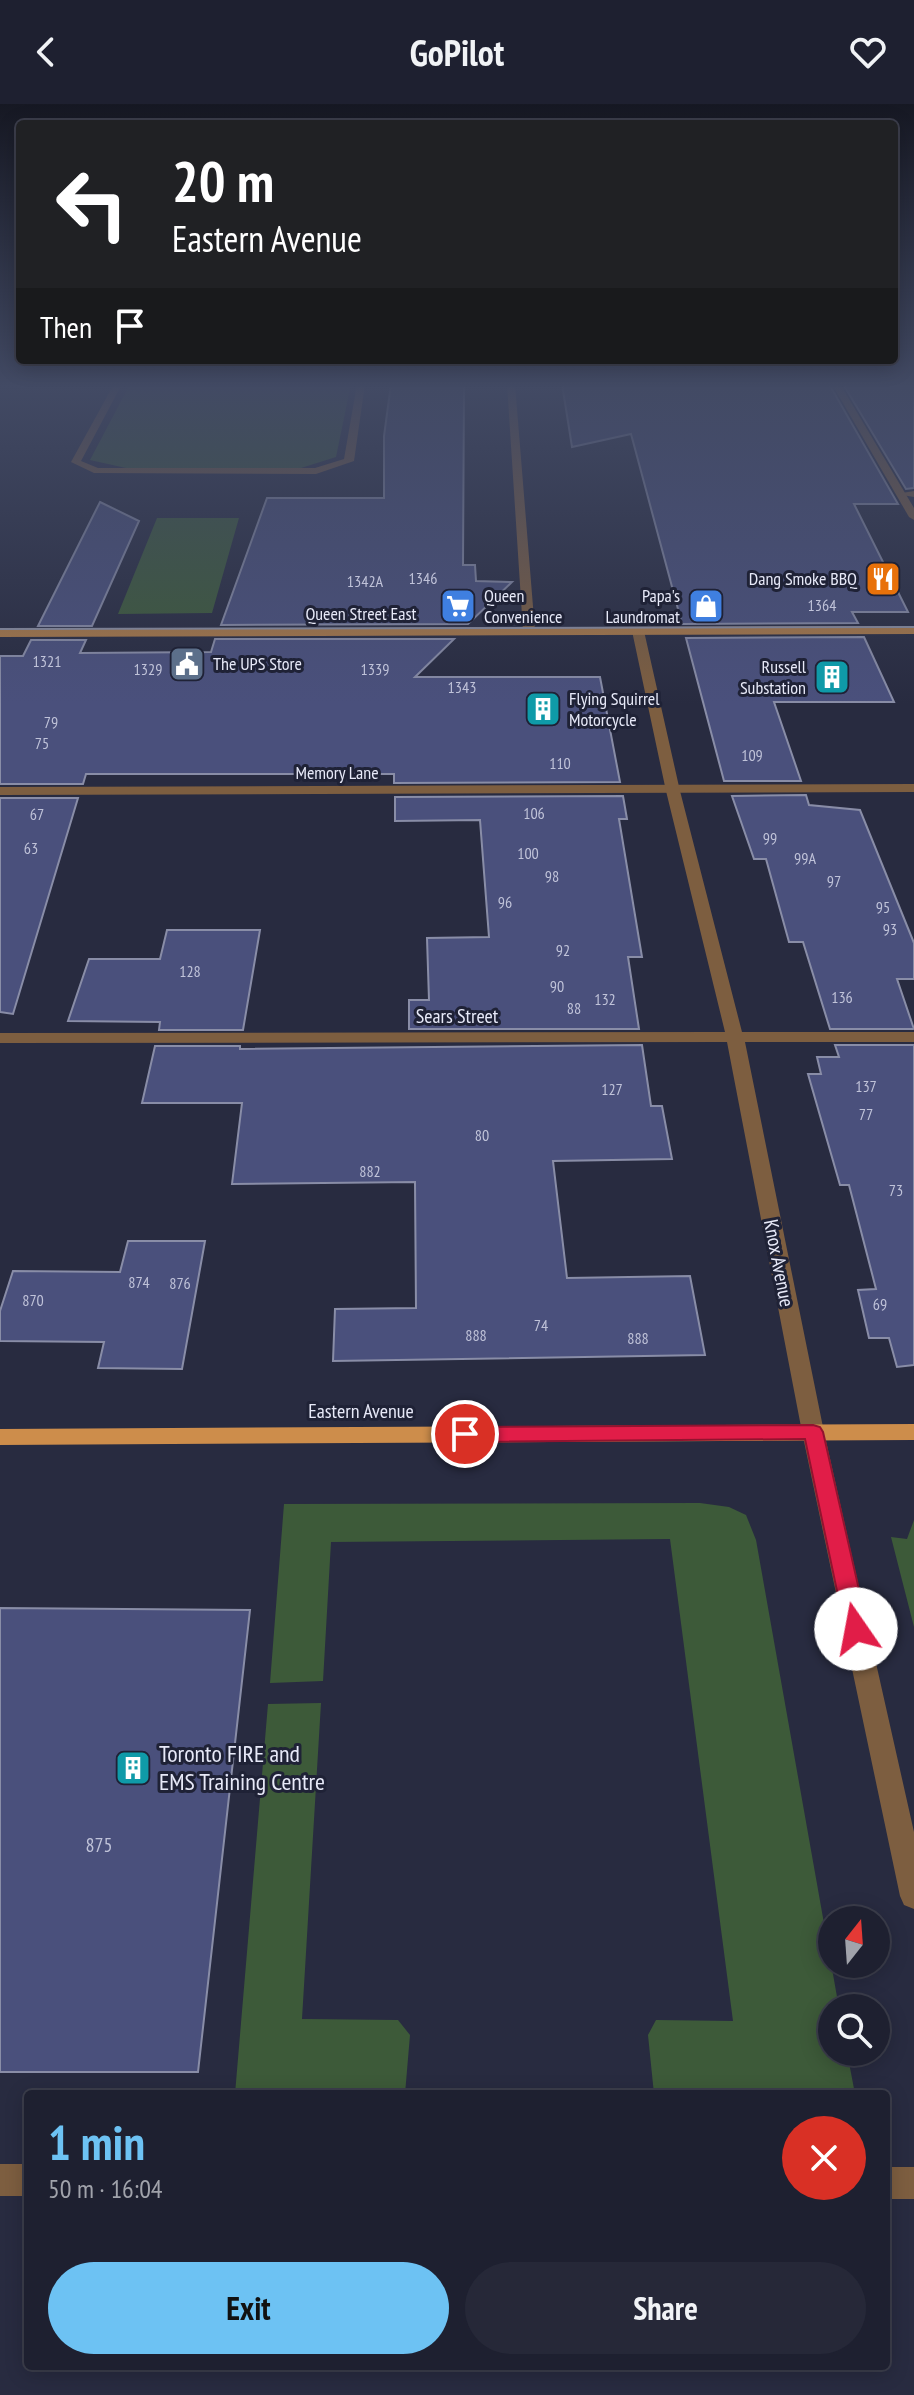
<!DOCTYPE html>
<html lang="en">
<head>
<meta charset="utf-8">
<style>
	body { margin:0; font-family:"PT Sans Narrow",sans-serif; background:#262838; color:#f1f3f6; height:100vh; display:flex; flex-direction:column; font-size:30px; white-space:nowrap }
	* { box-sizing:border-box; margin:0 }
	p { font-size:26px; color:#a1a3ab }
	.icon { flex:none; width:44px; height:44px; fill:none; stroke:currentColor; stroke-width:2; stroke-linecap:round; stroke-linejoin:round }
	.map { position:relative; flex:1; overflow:hidden }
	.side { position:absolute; left:24px; top:1986px; width:866px; height:280px; display:flex; flex-direction:column; background:#1e2030; border-radius:8px; box-shadow:0 4px 20px #0003,0 0 0 2px #3c3e4c }
	.side>* { flex:none }
	.banner { position:absolute; left:16px; top:16px; width:882px; height:244px; border-radius:8px; box-shadow:0 4px 20px #0003,0 0 0 2px #3c3e4c; background:#202124; color:#fff; overflow:hidden }
	.needle { width:52px; rotate:17deg }
	.buttons { position:absolute; left:818px; top:1802px; display:grid; gap:16px }
	.buttons a { display:grid; place-items:center; width:72px; height:72px; border-radius:50%; background:#1e2030; box-shadow:0 4px 20px #0003,0 0 0 2px #3c3e4c; font-size:40px }
	.pin { position:absolute; display:grid; place-items:center; width:68px; height:68px; color:#fff; margin:-34px; border:4px solid #fff; border-radius:50%; box-shadow:0 2px 8px #0007 }
	.me { position:absolute; width:88px; margin:-44px; rotate:348deg; stroke-linejoin:round; filter:drop-shadow(0 0 6px #0008) }
	.turn { display:flex; align-items:center; gap:28px; height:168px; padding:0 24px; font-size:36px }
	.turn .icon { width:104px; height:104px; stroke-width:2.5 }
	.turn b { display:block; font-size:56px; line-height:68px }
	.then { display:flex; align-items:center; height:76px; padding:0 24px; background:#0003; gap:16px; font-size:30px }
	.round { display:grid; place-items:center; flex:none; width:84px; height:84px; border-radius:42px; background:#262838 }
	.headline { display:flex; align-items:center; justify-content:space-between; height:136px; padding:0 24px }
	h1 { font-size:48px; font-weight:600; line-height:60px; color:#6dc2f3 }
	.button { display:flex; gap:16px; margin-top:auto; padding:16px 24px }
	.button a { flex:1; height:92px; border-radius:48px; background:#6dc2f3; color:#111; font-size:32px; font-weight:600; line-height:92px; text-align:center }
	.button a+a { background:#262838; color:#f1f3f6 }
	header { display:flex; justify-content:space-between; align-items:center; height:104px; padding:0 24px; background:#1e2030; font-size:36px; font-weight:600 }
	.map>svg:first-child { display:block }
</style>
</head>
<body>
<header><svg class="icon" aria-label="back" viewBox="0 0 24 24"><path d="M15 5l-7 7 7 7"/></svg>GoPilot<svg class="icon" aria-label="heart" viewBox="0 0 24 24"><path d="M12 20l-8-8c-3-5 5-10 8-4 3-6 11-1 8 4z"/></svg></header>
<div class="map">
<svg width="914" height="2291" viewBox="0 0 914 2291">
	<rect width="100%" height="100%" fill="#282b40"/>
	<path fill="#3d5a39" d="M130,280H351L336,353L301,364H126L90,356Z
		M157,414H239L212,509L118,510Z
		M700,1399L729,1403L746,1411L756,1436L839,1904H832V1948H847L855,1990H654L648,1931L656,1916L733,1917L670,1435L331,1438L323,1577L270,1579L284,1400Z
		M914,1416V1523L891,1433L907,1435Z
		M321,1599L302,1915L398,1916L410,1931L405,1990H235L268,1600Z"/>
	<path fill="#4a507c" stroke="#898da7" stroke-width="2" d="M391,280H464L463,461H475L476,477L512,478L468,520L221,521L267,394H384V332Z
		M562,280H829L898,400H854L908,508H852L858,519L682,520L631,330L572,343Z
		M843,280H914V384L906,385Z
		M100,398L139,417L92,522H38Z
		M864,533L894,598H774L801,677H724L686,534Z
		M215,535H454L415,573H600L620,678L394,679V670H86L83,680H0V552H23L31,536H86L80,549L211,548Z
		M806,691L809,701L860,706L914,839V875H897L914,925H830L803,838H789L766,755H754L732,692Z
		M623,692L627,715H619L642,853H628L639,925H409V896H429L427,834L489,833L480,716L395,717V693Z
		M0,694H78L13,910L0,908Z
		M167,826H260L243,926H159L160,918L68,917L89,855H160Z
		M642,941L651,1002H662L672,1055L553,1057L567,1174L690,1172L705,1251L333,1257L335,1205L416,1204L415,1078L232,1080L242,999H142L155,942H240V945Z
		M835,941H914V1261L897,1263L889,1234H869L858,1186L876,1185L849,1081H840L808,970H821L817,953H839Z
		M128,1137H205L182,1265L98,1264L104,1238L0,1237V1207L13,1167L120,1168Z
		M0,1504L250,1506L198,1968H0Z"/>
	<g fill="none" stroke-linecap="round" stroke-linejoin="round">
		<path fill="#7d5e40" fill-rule="evenodd" d="M114,280H122L81,357L98,364H315L344,355L357,280H365L354,357L316,370L94,369L71,358Z
			M914,680V688L0,691V683Z
			M0,2060H28V2092H0Z
			M886,2063H914V2095H886Z"/>
		<path fill="#7d5e40" fill-rule="evenodd" d="M507,280H515L535,527L529,531L523,527Z
			M914,387V393L896,390Z
			M638,523L644,527L680,687L742,928H914V938H745L824,1328L914,1728V1805L904,1801L900,1792L802,1328L727,938L0,939V929L725,928L666,687L632,527Z"/>
		<path fill="#7d5e40" fill-rule="evenodd" d="M832,280H840L914,404V416L909,413Z"/>
		<path fill="#aa7947" fill-rule="evenodd" d="M914,522V530L0,533V525Z"/>
		<path fill="#cd8d4b" fill-rule="evenodd" d="M914,1320V1336L0,1341V1325Z"/>
		<path stroke="#8d90a2" stroke-width="2" d="M0,525L914,523"/>
	</g>
	<linearGradient id="sky" x2="0" y2="1"><stop stop-color="#161823"/><stop offset="0.47" stop-color="#424a64"/><stop offset="1" stop-color="#424a64" stop-opacity="0"/></linearGradient>
	<rect width="914" height="600" fill="url(#sky)"/>
	<path fill="#e11d48" stroke="#92132f" stroke-width="2" d="M813,1321L820,1323L823,1328L868,1525L864,1531L856,1534L848,1531L845,1525L805,1335L465,1338L458,1336L455,1330L458,1325L465,1323Z"/>
	<defs>
		<symbol id="restaurant-square" viewBox="-11 -11 22 22"><rect x="-9" y="-9" width="18" height="18" rx="4" fill="#e8710a" stroke="#1f2236"/><path d="M-5-6h1v4h1v-4h1v4h1v-4h1v5L-1.5 .5V6h-2V.5L-5-1ZM5-6V6H3V1.5H1.5Q1.5-4 5-6Z" fill="#fff"/></symbol>
		<symbol id="supermarket-square" viewBox="-11 -11 22 22"><rect x="-9" y="-9" width="18" height="18" rx="4" fill="#3f7fe0" stroke="#1f2236"/><path d="M-6-5.5h2.5l.6 2H6L4.5 2H-2.5L-4.4-4H-6ZM-1.5 3.2a1.3 1.3 0 1 0 .1 0ZM3 3.2a1.3 1.3 0 1 0 .1 0Z" fill="#fff"/></symbol>
		<symbol id="shop-square" viewBox="-11 -11 22 22"><rect x="-9" y="-9" width="18" height="18" rx="4" fill="#3f7fe0" stroke="#1f2236"/><path d="M-5-2.5h2.3a2.7 3.5 0 0 1 5.4 0H5L5.5 6h-11ZM-1.5-2.5h3a1.5 2.3 0 0 0-3 0Z" fill="#fff"/></symbol>
		<symbol id="civic-square" viewBox="-11 -11 22 22"><rect x="-9" y="-9" width="18" height="18" rx="4" fill="#5c6f8a" stroke="#1f2236"/><path d="M-.6-6.5H3V-4.5H.6V-3L4-1V1h2V6H-6V1h2V-1L-.6-3ZM-1.2 2.5V6h2.4V2.5Z" fill="#fff"/></symbol>
		<symbol id="building-square" viewBox="-11 -11 22 22"><rect x="-9" y="-9" width="18" height="18" rx="4" fill="#0f9aa8" stroke="#1f2236"/><path d="M-4-6H4V6H1V3H-1V6H-4ZM-2.5-4.3h1.7v1.8h-1.7ZM.8-4.3h1.7v1.8H.8ZM-2.5-1h1.7V.8h-1.7ZM.8-1h1.7V.8H.8Z" fill="#fff"/></symbol>
	</defs>
	<g fill-rule="evenodd">
		<use href="#restaurant-square" x="863" y="455" width="40" height="40"/>
		<use href="#supermarket-square" x="438" y="482" width="40" height="40"/>
		<use href="#shop-square" x="686" y="482" width="40" height="40"/>
		<use href="#civic-square" x="167" y="540" width="40" height="40"/>
		<use href="#building-square" x="812" y="553" width="40" height="40"/>
		<use href="#building-square" x="523" y="585" width="40" height="40"/>
		<use href="#building-square" x="113" y="1644" width="40" height="40"/>
	</g>
	<g text-anchor="middle" stroke-width="6" stroke-linejoin="round" paint-order="stroke">
		<g font-size="16" fill="#c0c3d9">
			<text x="423" y="480">1346</text>
			<text x="365" y="483">1342A</text>
			<text x="822" y="507">1364</text>
			<text x="47" y="563">1321</text>
			<text x="148" y="571">1329</text>
			<text x="375" y="571">1339</text>
			<text x="462" y="589">1343</text>
			<text x="51" y="624">79</text>
			<text x="42" y="645">75</text>
			<text x="752" y="657">109</text>
			<text x="560" y="665">110</text>
			<text x="534" y="715">106</text>
			<text x="37" y="716">67</text>
			<text x="770" y="740">99</text>
			<text x="31" y="750">63</text>
			<text x="528" y="755">100</text>
			<text x="805" y="760">99A</text>
			<text x="552" y="778">98</text>
			<text x="834" y="783">97</text>
			<text x="505" y="804">96</text>
			<text x="883" y="809">95</text>
			<text x="890" y="831">93</text>
			<text x="563" y="852">92</text>
			<text x="190" y="873">128</text>
			<text x="557" y="888">90</text>
			<text x="842" y="899">136</text>
			<text x="605" y="901">132</text>
			<text x="574" y="910">88</text>
			<text x="866" y="988">137</text>
			<text x="612" y="991">127</text>
			<text x="866" y="1016">77</text>
			<text x="482" y="1037">80</text>
			<text x="370" y="1073">882</text>
			<text x="896" y="1092">73</text>
			<text x="139" y="1184">874</text>
			<text x="180" y="1185">876</text>
			<text x="33" y="1202">870</text>
			<text x="880" y="1206">69</text>
			<text x="541" y="1227">74</text>
			<text x="476" y="1237">888</text>
			<text x="638" y="1240">888</text>
		</g>
		<g font-size="18" fill="#e7e9f8" stroke="#1f2236" text-anchor="end">
			<text x="857" y="481">Dang Smoke BBQ</text>
			<text x="484" y="498" text-anchor="start">Queen<tspan x="484" dy="21">Convenience</tspan></text>
			<text x="680" y="498">Papa's<tspan x="680" dy="21">Laundromat</tspan></text>
			<text x="213" y="566" text-anchor="start">The UPS Store</text>
			<text x="806" y="569">Russell<tspan x="806" dy="21">Substation</tspan></text>
			<text x="569" y="601" text-anchor="start">Flying Squirrel<tspan x="569" dy="21">Motorcycle</tspan></text>
		</g>
		<g font-size="18" fill="#e7e9f8" stroke="#1f2236">
			<text x="361" y="516">Queen Street East</text>
			<text x="337" y="675">Memory Lane</text>
		</g>
		<g font-size="20" fill="#e7e9f8" stroke="#1f2236">
			<text x="457" y="919">Sears Street</text>
			<text transform="translate(779 1159) rotate(79)" y="7">Knox Avenue</text>
			<text x="361" y="1314">Eastern Avenue</text>
		</g>
		<g font-size="20" fill="#c0c3d9">
			<text x="99" y="1748">875</text>
		</g>
		<g font-size="24" fill="#e7e9f8" stroke="#1f2236" text-anchor="start">
			<text x="159" y="1658">Toronto FIRE and<tspan x="159" dy="28">EMS Training Centre</tspan></text>
		</g>
	</g>
</svg>
<div class="buttons">
<a><svg class="needle" viewBox="-14 -14 28 28"><path d="M0-13l5 13h-10z" fill="#e53935"/><path d="M0 13l5-13h-10z" fill="#a1a3ab"/></svg></a>
<a><svg class="icon" aria-label="search" viewBox="0 0 24 24"><circle cx="10" cy="10" r="6"/><path d="M15 15l6 6"/></svg></a>
</div>
<div class="pin" style="left:465px;top:1330px;background:#d93025"><svg class="icon" aria-label="arrive" viewBox="0 0 24 24"><path d="M6 21V4h12l-3 4 3 4H6"/></svg></div>
<svg class="me" style="left:856px;top:1525px" viewBox="-20 -20 40 40"><circle r="19" fill="#fff"/><path d="M0-13L10 11 0 6-10 11z" fill="#e11d48"/></svg>
<div class="banner">
<div class="turn"><svg class="icon" aria-label="left" viewBox="0 0 24 24"><path d="M17 20v-9H6M10 6l-5 5 5 5"/></svg><div><b>20 m</b>Eastern Avenue</div></div>
<div class="then">Then<svg class="icon" aria-label="arrive" viewBox="0 0 24 24"><path d="M6 21V4h12l-3 4 3 4H6"/></svg></div>
</div>
<section class="side">
<div class="headline"><div><h1>1 min</h1><p>50 m · 16:04</p></div><a class="round" style="background:#d93025;color:#fff"><svg class="icon" aria-label="close" viewBox="0 0 24 24"><path d="M6 6l12 12M18 6L6 18"/></svg></a></div>
<div class="button"><a>Exit</a><a>Share</a></div>
</section>
</div>
</body>
</html>
